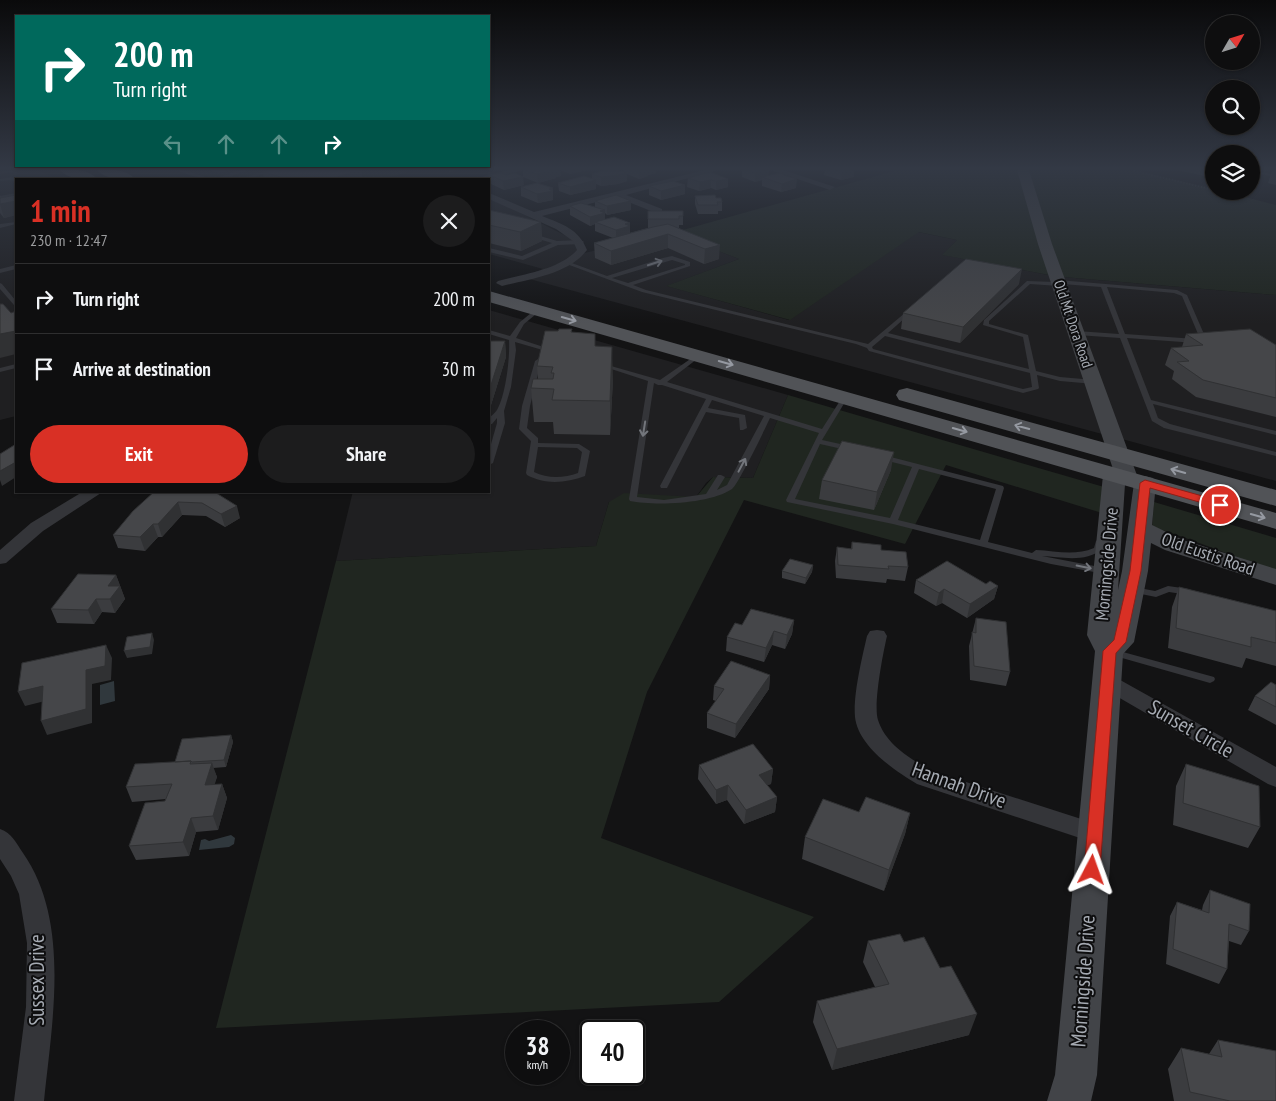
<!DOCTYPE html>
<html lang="en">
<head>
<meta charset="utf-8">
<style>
	body { margin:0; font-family:"PT Sans Narrow",sans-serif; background:#1c1c1d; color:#f1f3f6; height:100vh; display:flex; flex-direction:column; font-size:19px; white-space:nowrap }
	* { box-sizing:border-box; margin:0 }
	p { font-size:16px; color:#9b9c9e }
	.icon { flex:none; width:28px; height:28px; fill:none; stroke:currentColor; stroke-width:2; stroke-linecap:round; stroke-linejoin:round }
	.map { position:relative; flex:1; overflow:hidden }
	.panel { position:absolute; left:15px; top:178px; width:475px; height:315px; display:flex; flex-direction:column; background:#0e0e0f; border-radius:0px; box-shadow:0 1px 4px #0004,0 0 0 1px #2e2e2f }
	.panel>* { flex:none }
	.banner { position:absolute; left:15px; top:15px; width:475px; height:152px; border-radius:0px; box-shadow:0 1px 4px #0004,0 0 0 1px #2e2e2f; background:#00695c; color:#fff; overflow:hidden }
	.needle { width:32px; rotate:51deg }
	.tools { position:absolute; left:1205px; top:15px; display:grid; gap:10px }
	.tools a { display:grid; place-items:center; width:55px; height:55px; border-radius:50%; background:#0e0e0f; box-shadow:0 1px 4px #0004,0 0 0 1px #2e2e2f; font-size:25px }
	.speed { position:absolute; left:505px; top:1020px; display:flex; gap:10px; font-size:25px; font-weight:700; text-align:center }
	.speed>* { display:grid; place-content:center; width:65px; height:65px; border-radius:50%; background:#0e0e0f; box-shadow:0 1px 4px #0004,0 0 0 1px #2e2e2f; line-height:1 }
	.speed small { font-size:12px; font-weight:400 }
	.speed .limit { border:2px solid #111; border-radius:8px; background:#fff; color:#111 }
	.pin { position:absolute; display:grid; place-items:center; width:42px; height:42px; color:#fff; margin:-21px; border:2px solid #fff; border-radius:50%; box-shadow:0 1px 5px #0007 }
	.me { position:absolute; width:55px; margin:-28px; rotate:4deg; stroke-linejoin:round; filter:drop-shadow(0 0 4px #0008) }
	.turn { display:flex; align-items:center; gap:18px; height:105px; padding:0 15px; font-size:22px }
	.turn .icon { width:65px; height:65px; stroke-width:2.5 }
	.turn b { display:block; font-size:35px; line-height:42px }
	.lanes { display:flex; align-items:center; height:48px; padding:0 15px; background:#0003; justify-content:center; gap:25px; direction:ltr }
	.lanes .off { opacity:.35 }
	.round { display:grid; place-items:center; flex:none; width:52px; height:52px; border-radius:26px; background:#1c1c1d }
	.summary { display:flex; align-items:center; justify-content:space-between; height:85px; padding:0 15px }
	h1 { font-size:30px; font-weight:700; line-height:38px; color:#d93025 }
	.button { display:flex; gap:10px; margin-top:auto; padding:10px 15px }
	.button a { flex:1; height:58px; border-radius:30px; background:#d93025; color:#fff; font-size:20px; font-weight:700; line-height:58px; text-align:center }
	.button a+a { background:#1c1c1d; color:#f1f3f6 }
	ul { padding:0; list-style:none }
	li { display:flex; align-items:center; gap:15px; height:70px; padding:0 15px; border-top:1px solid #2e2e2f }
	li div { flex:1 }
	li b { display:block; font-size:19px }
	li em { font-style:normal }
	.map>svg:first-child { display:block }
</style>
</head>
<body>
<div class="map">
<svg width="1276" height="1101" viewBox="0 0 1276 1101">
	<rect width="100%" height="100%" fill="#131314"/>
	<path fill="#1f1f21" d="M0,170H36L58,179H16V416L0,420Z
		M489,197L578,242L579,251L576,255L686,229L673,233L739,259L667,286L789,320L918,232L957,240L943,255L1049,275L1102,434L522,277L543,269L489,254Z
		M1063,277L1276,295V481L1122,439Z
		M489,310L788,395L753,478L713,477L706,483L696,497L609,502L596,546L336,561L353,491H489Z"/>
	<path fill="#202620" d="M183,170H402L406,173L380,179H215Z
		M898,170H1018L1049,275L942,255L957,240L919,232L790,320L666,286L739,259L672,233Z
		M1029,170H1133L1214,189V191H1222L1276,205V295L1063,277L1051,245Z
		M788,395L1104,487L1102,513L946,465L905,544L744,500L647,692L601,838L814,917L719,1002L216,1028L336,561L596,546L609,502L624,493L696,497L713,477L753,478Z
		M1154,502L1276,538V571C1234,558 1194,539 1152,527Z"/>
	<path fill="#30383d" d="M114,681L115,701L100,705V685Z
		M231,835L235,838L234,844L229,847L199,850L201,840L205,839L209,841Z"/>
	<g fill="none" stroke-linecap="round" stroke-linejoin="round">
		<path stroke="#3a3c40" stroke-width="2" stroke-dasharray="1 2" stroke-linecap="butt" d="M1131,170L1214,190"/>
		<path fill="#343539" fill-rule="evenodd" d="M15,170H23L0,174V172Z
			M177,170C190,169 203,179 216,178C227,176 237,169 247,170C225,181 199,181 177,170Z
			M269,170H274L248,179H240Z
			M1251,170L1276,175V177L1251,172Z
			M12,177L16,180V183L11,180L0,181V179Z
			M16,193V195L0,198V196Z
			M16,222V224L0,228V224Z
			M530,233L557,241L581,240L584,242L581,244L558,245L523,260L489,252V248L522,256L552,243L528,236V234Z
			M672,256L690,262V266L633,285L646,290L868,344L912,307L914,308V310L888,333L1029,369L1023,337L983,325L984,320L1027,281L1055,282L1058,280L1177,290L1187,295L1207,341L1206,342L1201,341L1182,296L1174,293L1107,287L1125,334L1196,339L1199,341L1196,343L1127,338L1151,400L1276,431V435L1153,404L1158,418L1170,424L1276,452V456L1164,428L1152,421L1120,338L1077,335L1074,333L1077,331L1119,334L1101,287L1062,284L1059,286L1030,284L989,321V324L1028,335L1036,371L1060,377L1094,380L1097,382L1094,384L1060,381L1037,375L1039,388L1038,389L1023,393L869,351L867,348L856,344L642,292L564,263L569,262L607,276L663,258ZM672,260L685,264V265L628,283L612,278ZM885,336L1030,373L1032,387L1023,389L873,349L872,347Z
			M16,265V269L0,273V269Z
			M0,283L2,284L16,301V306L14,305L0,289Z
			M536,309L541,310L524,324L516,338L556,351L553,353L515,342L516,350L511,387L504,411L505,423L493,463L489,465V451L497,423V418L492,424H489V418C491,416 495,413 497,410C506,394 510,358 509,340L489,334V330L510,336L520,322Z
			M547,353L550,355L541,362L530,406L527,428L538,438V443L579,444L590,451L585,476C566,483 545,485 527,475L526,473L531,441L519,429L522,406L535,361ZM538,447L577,448L582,452L578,473C564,478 548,479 534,472Z
			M699,353L702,355L701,356L667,382L822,429L843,396H847L848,397L822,440L854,447L855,449L851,451L820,444L795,499L890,518L912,467L880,459L879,457L880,455H883L1003,486L1004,488L988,542L1032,553L1036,550C1056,551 1075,556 1094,548L1096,541L1100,538L1104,541L1102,549C1086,563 1061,557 1042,556L1105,568L1109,571L1105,574L1051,564L893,524L787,502L786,500L819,433L770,418C765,429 738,485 732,489C710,504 655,506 630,501L629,499L648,381L599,365L600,364H604L660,380ZM654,383L658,385H662L706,399L660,486L661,488H667L668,486L706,412L739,418L740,430H743L747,428L745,415L708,408L712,400L764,416L727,485L717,490L725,477L721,475H718L706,494L664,500L637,497ZM919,469L996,489L980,540L898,520Z
			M16,364V368L0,372V368Z
			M1168,586L1189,589L1194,592L1189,595L1169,592L1156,597L1131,592L1129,590L1134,587L1155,591Z
			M1112,649L1214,677L1215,679L1214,681L1210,683L1108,654L1107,652L1108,650Z"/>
		<path fill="#343539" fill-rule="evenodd" d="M509,170H523L489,179H473Z
			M705,170H718L626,195L662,209V213H656L616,197L542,216C562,224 579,229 587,250C569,274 530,279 502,286L496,283L498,281C523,274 559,270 577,250L573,241L556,229L489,199V193L534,212Z
			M771,170H783L835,187L830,190L827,189Z
			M84,491H104L43,531L6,563L0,564V550L31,523Z
			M877,630L884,631L887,636C883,653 873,705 878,720C886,745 911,759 932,771L1103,826L1107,833L1103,840L1095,843L917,784C895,771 858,746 855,717C853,695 862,658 867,636L870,631Z
			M1106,674L1113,676L1276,767V787L1268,784L1099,686L1096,681L1099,676Z
			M0,829C12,833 16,843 23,853C71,922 52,1022 44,1101H14L26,1007L27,943L19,894L11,876L0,859Z"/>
		<path fill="#424448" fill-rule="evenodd" d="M1017,170H1029L1052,244L1138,478L1145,476L1153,478L1156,483L1152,525L1183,540L1276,569V585L1165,550L1151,543L1148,571L1134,642L1123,654L1097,1075L1091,1101H1047L1055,1075L1095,651L1087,635L1103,475L1106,470L1113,469L1038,244ZM1134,483L1122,571L1118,590L1125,484Z"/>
		<path fill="#515357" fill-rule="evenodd" d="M60,170C72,169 88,169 97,179C84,179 69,180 60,170Z
			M97,170C109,169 126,169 135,179C122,179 106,180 97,170Z
			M489,291L1276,513V529L489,302Z
			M907,388L1276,490V506L899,400L896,395L899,390Z"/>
	</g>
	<path fill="#3b3c3f" d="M209,170H230L220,173Z
		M346,170H361L362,179H264L263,172Z
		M523,170H587L570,174L560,170L561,176L555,177L556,178L538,183L523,177Z
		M624,170H656V173L648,175V176L639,179L627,174V181L618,184L601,186L596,184V189L570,195L559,191L558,183L592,179V174L624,172Z
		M742,170H769L768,176L786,175V176L796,188L781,192L762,186V180L755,182L742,177Z
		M825,170H854V177L841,180L824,175Z
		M1177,170H1214V178Z
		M1276,170V185L1268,183L1272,171Z
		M490,175L524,185L504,190L491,184Z
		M688,178L728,179V187L716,190L711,188L699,191L687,187Z
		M649,186L685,194L661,200L649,195Z
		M521,187L553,188V200L538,203L521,196Z
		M0,195L1,197L16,195V215L4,218L0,213Z
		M695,196L716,198L722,202V211H718V214H698L695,204Z
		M595,201H631V210L607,215L605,213V219L630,223V233L648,228V211L683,216V225H679V228H677L719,259L704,264L668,248L611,265L595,258L594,243L613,238L595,231V224L590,226L570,215V206L595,207Z
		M489,210L541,222L542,241L521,251L489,243Z
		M1019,284L960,343L901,329L903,313Z
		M572,329V332L595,346L613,379L610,435L554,434L553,422H534L531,388L538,379L537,366L558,331Z
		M1186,334L1276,345V417L1196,397L1172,379L1174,371L1165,365L1171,348L1182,347Z
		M489,341H505L506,357L491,405H489Z
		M891,470L874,510L819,499L822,480Z
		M173,491L240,518L225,527L206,516L182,515L162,537H158L145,551L118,548L113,535Z
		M852,542L881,550L908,567L905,581L887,579L886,583L836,578L835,561L837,547L851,549Z
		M813,565L812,572L805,584L782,578V571Z
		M116,575L125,599L115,613L102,612L94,624L57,623L51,609Z
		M916,580L986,584L998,586L994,599L967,618L942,603L936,606L914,593Z
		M1179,587L1276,611V666L1246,658L1242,668L1168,648L1172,607Z
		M976,618L1010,672L1006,686L970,680L969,646Z
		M794,620L792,634L785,649L772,645L764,662L726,651L727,637L742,625Z
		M770,675L769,689L735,738L707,728V713L716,701L713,700L714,686Z
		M1276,685V725L1248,710L1255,696Z
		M231,735L233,742L226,767L213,768L217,777L214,784H222L227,798L218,830L196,832L189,856L136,860L129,846L165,801L166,799L132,802L126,787L175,762Z
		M1186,764L1260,827L1248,848L1173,825L1176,786Z
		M699,765L773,769L771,784L767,785L777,797L775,812L744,824L727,800L716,804L698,779Z
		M859,812L910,813L905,834L884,891L802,859L805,837Z
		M1210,890L1249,931L1241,945L1229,941L1227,969L1219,984L1166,964L1170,916L1177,902L1202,910L1203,905Z
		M868,941L904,942L969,1035L832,1070L813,1022L817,1001L875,987L863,962Z
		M1218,1040L1276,1101H1174L1168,1069L1181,1048L1209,1054Z"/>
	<path fill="#303133" d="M219,170H230L220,173Z
		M359,170H361L362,179H331Z
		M449,170H459L449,172Z
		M553,170H560L561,176L555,177L556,178L538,183L537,174Z
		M570,170H587L570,174Z
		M639,170H656V173L648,175V176L639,179Z
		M761,170H769L768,176L762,178V180L755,182V173Z
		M850,170H854V177L841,180L842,172Z
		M627,173V181L618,184L601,186V177Z
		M784,175H786V182L797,179L796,188L781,192L782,184Z
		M523,177L524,185L504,190L503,181Z
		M728,179V187L716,190V181Z
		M596,180V189L570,195V187Z
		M711,180V188L699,191L700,182Z
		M685,185V194L661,200V191Z
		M553,188V200L538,203L537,194Z
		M16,201V215L4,218L0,204Z
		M631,201V210L607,215V206Z
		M605,210V222H595V224L590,226V217L600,211Z
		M541,222L542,241L521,251L520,232Z
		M630,223V235L616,239V230L625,224Z
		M668,234V248L611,265V251Z
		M720,245L719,259L704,264L705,249Z
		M1022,269L1019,284L960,343L963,327Z
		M16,331V354L0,358V334Z
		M505,341L506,357L491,405L490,388Z
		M612,347L613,379L610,435V401Z
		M894,452L891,470L874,510L877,492Z
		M16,462V477L2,486L0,480V471Z
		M178,502L182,515L162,537L158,524Z
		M237,506L240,518L225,527L221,514Z
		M153,524L158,537L145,551L140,537Z
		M813,565L812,572L805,584L806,578Z
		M116,575L125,599L115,613L110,599L108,586Z
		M998,586L994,599L967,618L970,604Z
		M944,589L942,603L936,606L939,593Z
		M96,599L102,612L94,624L88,610Z
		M794,620L792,634L785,649L787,635Z
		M774,631L772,645L764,662L766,648Z
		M152,633L154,640L152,654L127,658L124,651Z
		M106,645L112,658L111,680L92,684V723L47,735L41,721L86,670Z
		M770,675L769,689L735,738L736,724Z
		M43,686L49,700L25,706L18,692Z
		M231,735L233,742L226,767L224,760Z
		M212,763L217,777L210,800L205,785Z
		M773,769L771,784L758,789L759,775Z
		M222,784L227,798L218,830L213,816Z
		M728,785L727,800L716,804V790Z
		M777,797L775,812L744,824L746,810Z
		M910,813L905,834L884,891L889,870Z
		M191,818L196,832L189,856L183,842Z
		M977,1014L969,1035L832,1070L837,1049Z"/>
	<path fill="#454649" stroke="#303133" d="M272,170H359L331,179H288L263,172Z
		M525,170H555L537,174Z
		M605,170H618L627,173L618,175L601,177L592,174Z
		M744,170H763H761L764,171L755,173Z
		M836,170H850L842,172Z
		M710,172L728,179L716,181L711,180L700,182L688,178Z
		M501,173L506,175L515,173L523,177L503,181L490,175Z
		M780,173L786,175H784L797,179L782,184L762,177Z
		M584,176L596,180L570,187L558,183Z
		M673,181L685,185L661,191L649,186Z
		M537,183L553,188L549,189L553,191L537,194L521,187Z
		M16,195V201L0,204V198Z
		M616,195L631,201L607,206L595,201Z
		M715,195L716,198H721L722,202H717L718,205H698L695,196Z
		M581,203L605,210L600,211L605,213L590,217L570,206Z
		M489,210L541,222L520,232L489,225Z
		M648,211H683V216H679V219H648Z
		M614,217L630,223L625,224L630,226L616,230L595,222Z
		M668,224L720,245L705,249L668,234L611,251L594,243L653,227Z
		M966,259L1022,269L963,327L903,313Z
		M0,304H3L11,313L16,311V325L15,326L16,327V331L0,334Z
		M559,329H572L571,332L595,334V346L612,347L610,401L552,400L554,389L531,388L533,379H553L554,373H551L553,367L537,366L545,331H558Z
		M1250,329L1276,345V398L1203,380L1177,362L1189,361L1171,348L1203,345L1186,334Z
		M489,341H505L490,388H489Z
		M842,441L894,452L877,492L822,480Z
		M16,444V462L0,471V454Z
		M155,491L183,492L184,491H213L237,506L221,514L202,503L178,502L158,524H153L140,537L113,535L133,511Z
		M852,542L881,545V550L906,552L908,567L888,566L889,569L838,565L837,547L852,549Z
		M790,559L813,565L806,578L782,571Z
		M947,561L986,584L990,581L998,586L970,604L944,589L939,593L916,580Z
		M78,574L116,575L108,586H120L110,599H96L88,610L51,609Z
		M1179,587L1276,611V643L1251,637V647L1176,628Z
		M751,609L794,620L787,635L774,631L766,648L727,637L735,623L742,625Z
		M976,618L1006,622L1010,672L974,666L972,632L976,633Z
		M152,633L150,647L124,651L127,637Z
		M106,645L105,666L86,670V709L41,721L43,686L18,692L22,663Z
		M731,661L770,675L736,724L707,713L724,689L714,686Z
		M1271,682L1276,685V707L1255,696Z
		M231,735L224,760L192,762L191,761L175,762L182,739Z
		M753,744L773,769L759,775L777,797L746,810L728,785L716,790L699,765Z
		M191,761L190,764L212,763L205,785L222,784L213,816L191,818L183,842L129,846L145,803L165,801L172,784L126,787L135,764Z
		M1186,764L1259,786L1260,827L1183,803Z
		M866,797L910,813L889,870L805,837L823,799L859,812Z
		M1210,890L1250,904L1249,931L1229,924L1227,969L1173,949L1177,902L1209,913Z
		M900,934L904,942L924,937L940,968L951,966L977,1014L837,1049L817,1001L889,984L868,941Z
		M1218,1040L1276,1051V1101H1230L1190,1092L1181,1048L1222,1057Z"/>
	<defs><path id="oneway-shaft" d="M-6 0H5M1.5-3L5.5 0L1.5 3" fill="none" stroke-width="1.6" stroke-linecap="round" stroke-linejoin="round" transform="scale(1.25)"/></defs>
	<g stroke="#73767c">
		<use href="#oneway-shaft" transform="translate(655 263) rotate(-18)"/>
		<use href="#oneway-shaft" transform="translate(644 429) rotate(99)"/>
		<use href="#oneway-shaft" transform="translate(742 465) rotate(-62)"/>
		<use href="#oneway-shaft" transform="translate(1084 567) rotate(11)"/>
	</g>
	<g stroke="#9599a1">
		<use href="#oneway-shaft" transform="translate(569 319) rotate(16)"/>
		<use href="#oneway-shaft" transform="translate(726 363) rotate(16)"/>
		<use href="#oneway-shaft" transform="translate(1022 427) rotate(-165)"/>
		<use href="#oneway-shaft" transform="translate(960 430) rotate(16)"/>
		<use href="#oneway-shaft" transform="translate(1178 471) rotate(-164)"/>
		<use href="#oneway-shaft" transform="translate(1258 516) rotate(16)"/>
	</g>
	<linearGradient id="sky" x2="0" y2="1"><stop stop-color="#0a0a0b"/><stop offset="0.52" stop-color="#333945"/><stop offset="1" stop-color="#333945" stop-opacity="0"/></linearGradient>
	<rect width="1276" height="324" fill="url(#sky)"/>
	<path fill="#d93025" stroke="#8d1f18" d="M1145,480L1224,502L1225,505L1220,508L1150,488L1141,571L1126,642L1116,653L1100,870L1098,875L1092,876L1086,875L1084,870L1103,651L1114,640L1130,571L1140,483Z"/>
	<g text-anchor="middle" stroke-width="4" stroke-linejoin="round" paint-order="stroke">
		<g font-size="15" fill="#a6abb3" stroke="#0e0e0f">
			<text transform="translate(1073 324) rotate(71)" y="5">Old Mt Dora Road</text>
		</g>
		<g font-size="18" fill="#a6abb3" stroke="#0e0e0f">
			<text transform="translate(1208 554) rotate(19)" y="6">Old Eustis Road</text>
			<text transform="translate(1107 564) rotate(-85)" y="6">Morningside Drive</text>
		</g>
		<g font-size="21" fill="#a6abb3" stroke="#0e0e0f">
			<text transform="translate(1191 729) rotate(30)" y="7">Sunset Circle</text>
			<text transform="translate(959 785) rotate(20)" y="7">Hannah Drive</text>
			<text transform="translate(37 980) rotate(-90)" y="7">Sussex Drive</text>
			<text transform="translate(1083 981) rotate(-86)" y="7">Morningside Drive</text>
		</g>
	</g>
</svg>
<div class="tools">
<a><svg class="needle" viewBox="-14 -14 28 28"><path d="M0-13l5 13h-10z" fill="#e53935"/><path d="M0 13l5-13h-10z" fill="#9b9c9e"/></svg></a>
<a><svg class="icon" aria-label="search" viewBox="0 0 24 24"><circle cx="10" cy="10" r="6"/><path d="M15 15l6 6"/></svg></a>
<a><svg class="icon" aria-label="layers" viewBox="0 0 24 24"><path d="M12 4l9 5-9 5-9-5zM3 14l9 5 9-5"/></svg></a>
</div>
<div class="speed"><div>38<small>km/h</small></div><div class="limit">40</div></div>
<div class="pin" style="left:1220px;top:505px;background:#d93025"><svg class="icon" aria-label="arrive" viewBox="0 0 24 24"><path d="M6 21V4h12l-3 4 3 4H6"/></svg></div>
<svg class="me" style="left:1092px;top:870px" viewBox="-20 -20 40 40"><path d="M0-17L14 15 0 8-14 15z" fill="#d93025" stroke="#fff" stroke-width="4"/></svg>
<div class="banner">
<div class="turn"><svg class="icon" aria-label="right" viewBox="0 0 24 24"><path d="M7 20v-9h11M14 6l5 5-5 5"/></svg><div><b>200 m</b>Turn right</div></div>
<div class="lanes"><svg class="icon off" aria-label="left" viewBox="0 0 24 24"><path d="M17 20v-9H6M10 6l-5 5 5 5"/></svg><svg class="icon off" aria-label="ahead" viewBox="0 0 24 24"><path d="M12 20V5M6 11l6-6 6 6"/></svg><svg class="icon off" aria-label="ahead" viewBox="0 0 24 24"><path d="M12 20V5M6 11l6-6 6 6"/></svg><svg class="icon" aria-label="right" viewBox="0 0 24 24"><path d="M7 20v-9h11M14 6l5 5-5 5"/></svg></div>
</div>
<section class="panel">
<div class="summary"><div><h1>1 min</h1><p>230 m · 12:47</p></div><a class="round"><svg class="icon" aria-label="close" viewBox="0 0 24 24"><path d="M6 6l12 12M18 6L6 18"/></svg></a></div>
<ul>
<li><svg class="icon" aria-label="right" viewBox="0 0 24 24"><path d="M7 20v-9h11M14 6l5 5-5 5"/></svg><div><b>Turn right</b></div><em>200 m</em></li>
<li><svg class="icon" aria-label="arrive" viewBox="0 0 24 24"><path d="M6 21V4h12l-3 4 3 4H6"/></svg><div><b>Arrive at destination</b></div><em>30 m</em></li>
</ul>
<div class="button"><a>Exit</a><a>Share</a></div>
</section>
</div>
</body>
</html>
